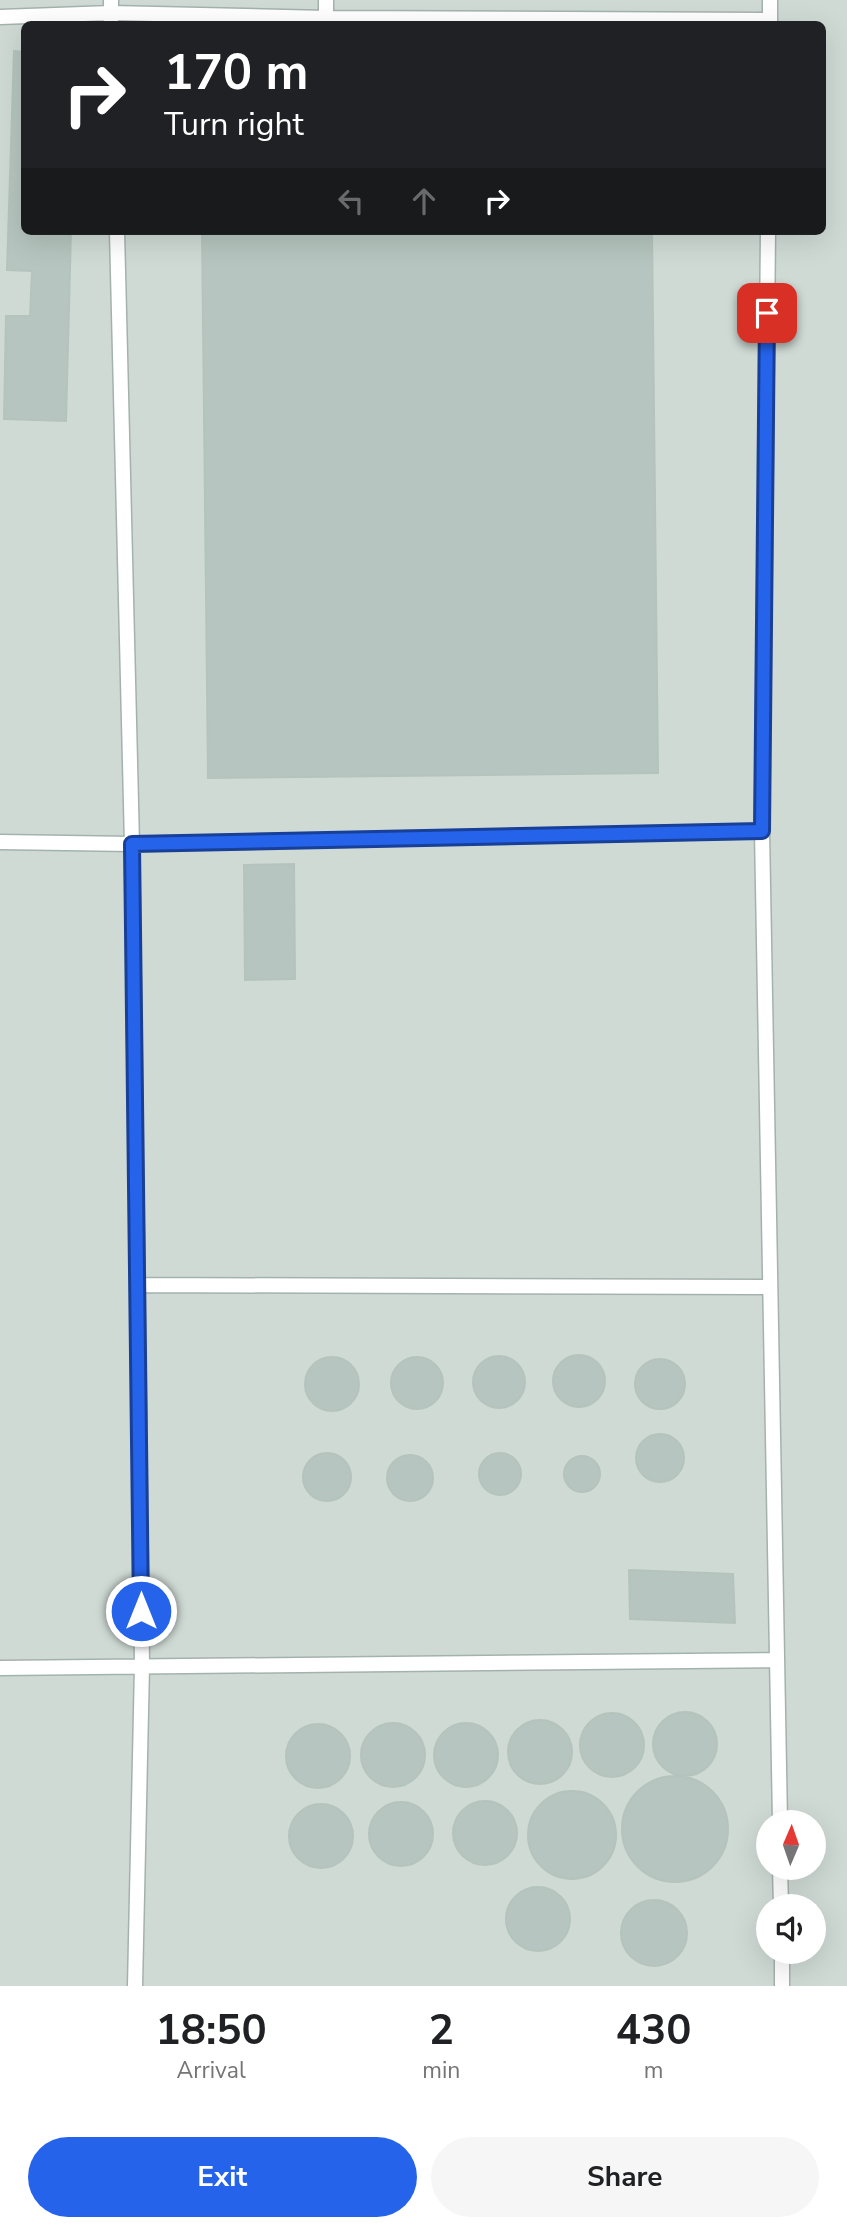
<!DOCTYPE html>
<html lang="en">
<head>
<meta charset="utf-8">
<style>
	body { margin:0; font-family:"Nunito Sans",sans-serif; background:#f6f6f6; color:#202124; height:100vh; display:flex; flex-direction:column; font-size:26px; white-space:nowrap }
	* { box-sizing:border-box; margin:0 }
	p { font-size:23px; color:#757577 }
	.icon { flex:none; width:38px; height:38px; fill:none; stroke:currentColor; stroke-width:2; stroke-linecap:round; stroke-linejoin:round }
	.map { position:relative; height:1986px; overflow:hidden }
	.drawer { display:flex; flex-direction:column; background:#fff; flex:1 }
	.drawer>* { flex:none }
	.banner { position:absolute; left:21px; top:21px; width:805px; height:214px; border-radius:10px; box-shadow:0 7px 28px #0002; background:#202124; color:#fff; overflow:hidden }
	.needle { width:46px; rotate:2deg }
	.fabs { position:absolute; left:756px; top:1810px; display:grid; gap:14px }
	.fabs a { display:grid; place-items:center; width:70px; height:70px; border-radius:50%; background:#fff; box-shadow:0 7px 28px #0002; font-size:35px }
	.pin { position:absolute; display:grid; place-items:center; width:60px; height:60px; color:#fff; margin:-30px; border-radius:14px; box-shadow:0 4px 10px #0006 }
	.me { position:absolute; width:77px; margin:-38px; rotate:0deg; stroke-linejoin:round; filter:drop-shadow(0 0 5px #0008) }
	.turn { display:flex; align-items:center; gap:24px; height:147px; padding:0 28px; font-size:32px }
	.turn .icon { width:91px; height:91px; stroke-width:2.5 }
	.turn b { display:block; font-size:49px; line-height:60px }
	.lanes { display:flex; align-items:center; height:66px; padding:0 28px; background:#0003; justify-content:center; gap:35px; direction:ltr }
	.lanes .off { opacity:.35 }
	.eta { display:flex; justify-content:space-evenly; align-items:center; height:119px; text-align:center }
	.eta b { font-size:42px; font-weight:700; line-height:49px }
	.cta { display:flex; gap:14px; margin-top:auto; padding:14px 28px }
	.cta a { flex:1; height:80px; border-radius:42px; background:#2563eb; color:#fff; font-size:28px; font-weight:700; line-height:80px; text-align:center }
	.cta a+a { background:#f6f6f6; color:#202124 }
	.map>svg:first-child { display:block }
</style>
</head>
<body>
<div class="map">
<svg width="847" height="1986" viewBox="0 0 847 1986">
	<rect width="100%" height="100%" fill="#e1ebe6"/>
	<path fill="#cfdad5" fill-rule="evenodd" d="M0,0H847V1986H0ZM24,24H822V231H24ZM768,1822H814V1867H768ZM768,1906H814V1951H768Z"/>
	<path fill="#b6c5bf" stroke="#b4c4bd" stroke-width="2" d="M14,51L24,52V231H71L66,421L4,419L6,316H30L32,271L7,270Z
		M202,231H652L658,773L208,778Z
		M294,864L295,979L245,980L244,865Z
		M553 1381a26 26 0 1 1 52 0a26 26 0 1 1-52 0Z
		M473 1382a26 26 0 1 1 52 0a26 26 0 1 1-52 0Z
		M305 1384a27 27 0 1 1 54 0a27 27 0 1 1-54 0Z
		M391 1383a26 26 0 1 1 52 0a26 26 0 1 1-52 0Z
		M635 1384a25 25 0 1 1 50 0a25 25 0 1 1-50 0Z
		M636 1458a24 24 0 1 1 48 0a24 24 0 1 1-48 0Z
		M303 1477a24 24 0 1 1 48 0a24 24 0 1 1-48 0Z
		M479 1474a21 21 0 1 1 42 0a21 21 0 1 1-42 0Z
		M387 1478a23 23 0 1 1 46 0a23 23 0 1 1-46 0Z
		M564 1474a18 18 0 1 1 36 0a18 18 0 1 1-36 0Z
		M629,1570L733,1574L735,1623L630,1619Z
		M653 1744a32 32 0 1 1 64 0a32 32 0 1 1-64 0Z
		M580 1745a32 32 0 1 1 64 0a32 32 0 1 1-64 0Z
		M508 1752a32 32 0 1 1 64 0a32 32 0 1 1-64 0Z
		M434 1755a32 32 0 1 1 64 0a32 32 0 1 1-64 0Z
		M361 1755a32 32 0 1 1 64 0a32 32 0 1 1-64 0Z
		M286 1756a32 32 0 1 1 64 0a32 32 0 1 1-64 0Z
		M622 1829a53 53 0 1 1 106 0a53 53 0 1 1-106 0Z
		M528 1835a44 44 0 1 1 88 0a44 44 0 1 1-88 0Z
		M453 1833a32 32 0 1 1 64 0a32 32 0 1 1-64 0Z
		M369 1834a32 32 0 1 1 64 0a32 32 0 1 1-64 0Z
		M289 1836a32 32 0 1 1 64 0a32 32 0 1 1-64 0Z
		M506 1919a32 32 0 1 1 64 0a32 32 0 1 1-64 0Z
		M621 1933a33 33 0 1 1 66 0a33 33 0 1 1-66 0Z"/>
	<g fill="none" stroke-linecap="round" stroke-linejoin="round">
		<defs>
			<path id="service" d="M111,0V24
				M0,17L111,13L326,18L770,20
				M326,18V0
				M770,24V0
				M117,231L132,844L142,1666L135,1986
				M768,231L762,831L780,1822
				M0,842L132,844L762,831
				M137,1285L770,1287
				M0,1668L777,1660
				M780,1867L781,1906
				M782,1951V1986"/>
		</defs>
		<use href="#service" stroke="#a4b2ad" stroke-width="17"/>
		<use href="#service" stroke="#fff" stroke-width="14"/>
	</g>
	<g fill="none" stroke-linecap="round" stroke-linejoin="round">
		<defs>
			<path id="route" d="M141,1611L132,844L762,831L767,313"/>
		</defs>
		<use href="#route" stroke="#184099" stroke-width="18"/>
		<use href="#route" stroke="#2563eb" stroke-width="12"/>
	</g>
</svg>
<div class="fabs">
<a><svg class="needle" viewBox="-14 -14 28 28"><path d="M0-13l5 13h-10z" fill="#e53935"/><path d="M0 13l5-13h-10z" fill="#757577"/></svg></a>
<a><svg class="icon" aria-label="sound" viewBox="0 0 24 24"><path d="M4 9h4l5-4v14l-5-4H4zM17 9q2 3 0 6"/></svg></a>
</div>
<div class="pin" style="left:767px;top:313px;background:#d93025"><svg class="icon" aria-label="arrive" viewBox="0 0 24 24"><path d="M6 21V4h12l-3 4 3 4H6"/></svg></div>
<svg class="me" style="left:141px;top:1611px" viewBox="-20 -20 40 40"><circle r="17" fill="#2563eb" stroke="#fff" stroke-width="3"/><path d="M0-11L8 9 0 5-8 9z" fill="#fff"/></svg>
<div class="banner">
<div class="turn"><svg class="icon" aria-label="right" viewBox="0 0 24 24"><path d="M7 20v-9h11M14 6l5 5-5 5"/></svg><div><b>170 m</b>Turn right</div></div>
<div class="lanes"><svg class="icon off" aria-label="left" viewBox="0 0 24 24"><path d="M17 20v-9H6M10 6l-5 5 5 5"/></svg><svg class="icon off" aria-label="ahead" viewBox="0 0 24 24"><path d="M12 20V5M6 11l6-6 6 6"/></svg><svg class="icon" aria-label="right" viewBox="0 0 24 24"><path d="M7 20v-9h11M14 6l5 5-5 5"/></svg></div>
</div>
</div>
<section class="drawer">
<div class="eta">
<div><b>18:50</b><p>Arrival</p></div>
<div><b>2</b><p>min</p></div>
<div><b>430</b><p>m</p></div>
</div>
<div class="cta"><a>Exit</a><a>Share</a></div>
</section>
</body>
</html>
